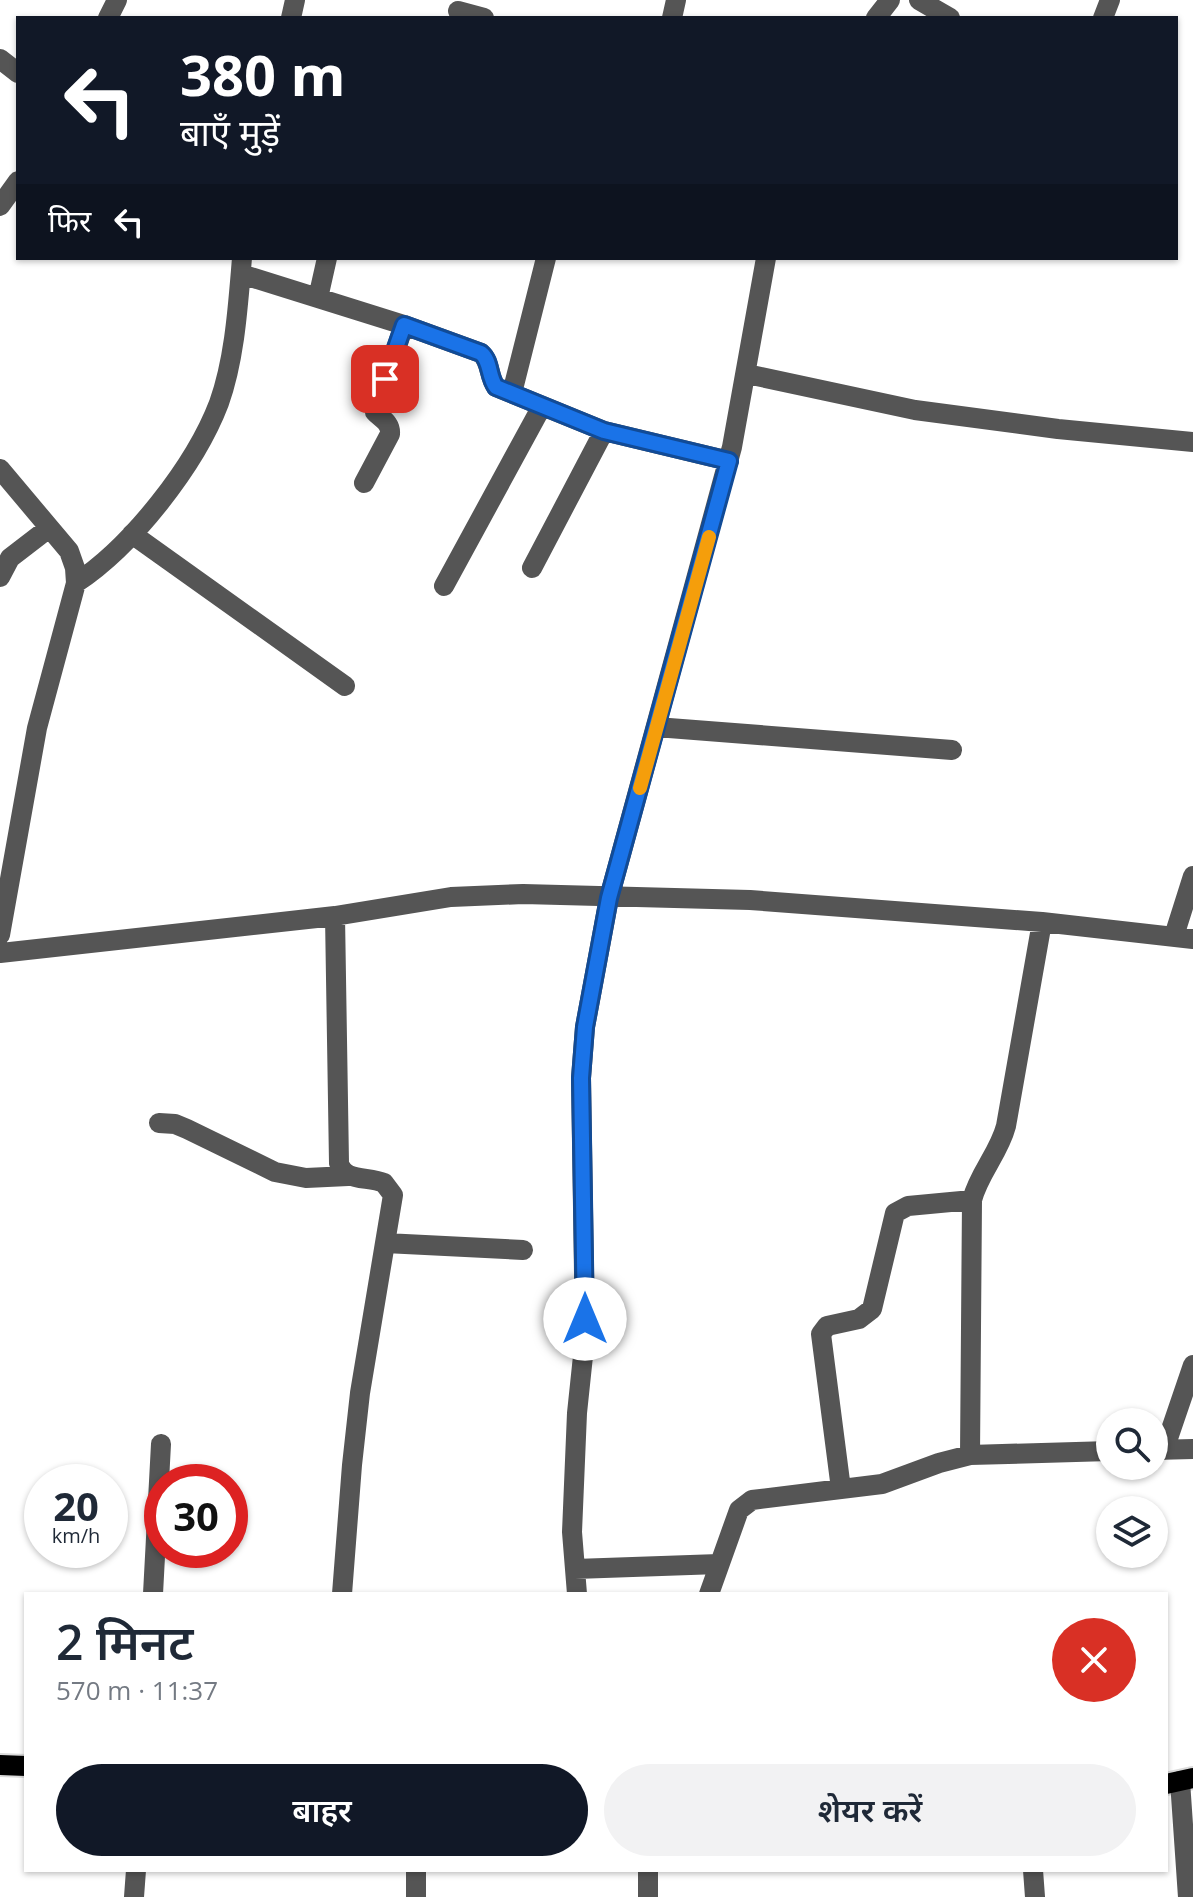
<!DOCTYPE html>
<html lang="hi">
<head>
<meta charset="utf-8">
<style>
	body { margin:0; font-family:"Open Sans","Noto Sans Devanagari",sans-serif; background:#f2f2f3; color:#1f2937; height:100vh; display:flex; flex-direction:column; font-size:30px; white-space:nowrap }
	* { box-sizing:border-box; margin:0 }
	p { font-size:26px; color:#747a83 }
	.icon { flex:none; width:44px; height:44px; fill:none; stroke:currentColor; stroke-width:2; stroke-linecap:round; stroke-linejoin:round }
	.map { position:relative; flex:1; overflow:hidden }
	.drawer { position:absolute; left:24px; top:1592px; width:1144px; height:280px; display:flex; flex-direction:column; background:#fff; border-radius:0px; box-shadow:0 2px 6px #0004 }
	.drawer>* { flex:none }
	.guide { position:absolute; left:16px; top:16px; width:1162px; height:244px; border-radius:0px; box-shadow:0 2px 6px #0004; background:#111827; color:#fff; overflow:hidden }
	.fabs { position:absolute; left:1096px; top:1408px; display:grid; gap:16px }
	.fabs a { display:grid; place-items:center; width:72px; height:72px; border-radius:50%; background:#fff; box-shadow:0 2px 6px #0004; font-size:40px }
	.speed { position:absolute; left:24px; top:1464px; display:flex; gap:16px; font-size:40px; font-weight:700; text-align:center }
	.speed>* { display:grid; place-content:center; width:104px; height:104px; border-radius:50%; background:#fff; box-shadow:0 2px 6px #0004; line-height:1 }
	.speed small { font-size:20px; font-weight:400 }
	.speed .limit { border:12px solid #d22; background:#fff; color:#111 }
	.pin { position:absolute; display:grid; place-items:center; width:68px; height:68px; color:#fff; margin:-34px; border-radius:16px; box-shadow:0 4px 12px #0006 }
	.me { position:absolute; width:88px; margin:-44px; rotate:0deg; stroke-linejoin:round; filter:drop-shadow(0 0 6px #0008) }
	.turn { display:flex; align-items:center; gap:28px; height:168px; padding:0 32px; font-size:36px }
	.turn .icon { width:104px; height:104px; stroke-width:2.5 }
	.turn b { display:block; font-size:56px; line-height:68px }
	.then { display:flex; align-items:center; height:76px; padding:0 32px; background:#0003; gap:16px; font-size:30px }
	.round { display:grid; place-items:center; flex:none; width:84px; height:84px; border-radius:42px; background:#f2f2f3 }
	.headline { display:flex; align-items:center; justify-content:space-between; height:136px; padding:0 32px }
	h1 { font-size:48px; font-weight:600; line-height:60px }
	.cta { display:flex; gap:16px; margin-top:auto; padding:16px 32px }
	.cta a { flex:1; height:92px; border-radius:48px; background:#111827; color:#fff; font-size:32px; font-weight:600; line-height:92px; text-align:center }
	.cta a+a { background:#f2f2f3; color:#1f2937 }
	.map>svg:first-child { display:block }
</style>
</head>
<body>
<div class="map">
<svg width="1193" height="1897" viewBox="0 0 1193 1897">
	<rect width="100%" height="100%" fill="#fff"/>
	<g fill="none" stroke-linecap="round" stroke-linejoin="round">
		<defs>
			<path id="major" d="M0,1765L26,1766
				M1166,1784L1193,1778"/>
		</defs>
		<use href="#major" stroke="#dbdbdb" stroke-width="24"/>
		<path stroke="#555" stroke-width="20" d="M919,0L950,18
			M458,11L484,18
			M108,18L117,0
			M291,18L295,0
			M672,18L676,0
			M876,18L890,0
			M1103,18L1110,0
			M0,59L18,73
			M0,206L18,181
			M241,274L404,325L481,353C491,362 488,376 496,387L604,431L729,461
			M318,298L327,258
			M747,374L915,410L1058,429L1193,442
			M512,393L546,258
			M0,469L69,551L75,568L76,583L37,728L0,935
			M364,483L390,434C391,422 381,419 375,412L404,325
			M132,534L345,686
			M532,568L604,431
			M0,577L10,558L49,528
			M76,583C132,546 195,466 219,403C235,358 238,305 242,258
			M444,586L542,406
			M656,727L952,750
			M335,916L339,1163C344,1182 368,1176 384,1183L393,1195L360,1393L352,1465L342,1594
			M1174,936L1193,876
			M0,953L335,916L451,897L523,894L750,900L1042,922L1193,939
			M159,1123L175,1124L187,1129L275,1172L306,1178L348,1176
			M385,1243L523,1250
			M1154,1450L1193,1449
			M1164,1450L1193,1365
			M970,1455L972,1200C979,1173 999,1153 1006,1126L1042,922
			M841,1489L821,1334L827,1326L859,1319L872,1309L895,1213L908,1206L972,1200
			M575,1569L719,1564
			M153,1594L161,1444
			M577,1594L572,1532L577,1413L585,1337L581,1078L585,1027L609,898L732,447L766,258
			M709,1594L739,1510L752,1500L882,1484L939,1463L970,1455L1110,1451
			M1180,1781L1188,1897
			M416,1870V1897
			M1033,1870L1035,1897
			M134,1897L136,1870
			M648,1897V1870"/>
		<use href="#major" stroke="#000" stroke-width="20"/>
	</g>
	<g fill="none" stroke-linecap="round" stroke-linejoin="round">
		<defs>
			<path id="route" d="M385,379L404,325L481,353C491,361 488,376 496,387L604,431L729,461L609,898L585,1027L581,1078L585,1319"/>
		</defs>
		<use href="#route" stroke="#114b97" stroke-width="20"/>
		<use href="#route" stroke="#1a73e8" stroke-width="14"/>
		<path stroke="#f59e0b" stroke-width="14" d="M640,788L709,537"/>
	</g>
</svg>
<div class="fabs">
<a><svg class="icon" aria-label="search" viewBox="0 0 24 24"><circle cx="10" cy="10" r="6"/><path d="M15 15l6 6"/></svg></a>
<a><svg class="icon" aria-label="layers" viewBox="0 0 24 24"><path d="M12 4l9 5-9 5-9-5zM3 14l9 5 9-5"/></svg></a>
</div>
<div class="speed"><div>20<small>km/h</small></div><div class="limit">30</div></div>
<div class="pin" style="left:385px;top:379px;background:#d93025"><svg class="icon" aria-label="arrive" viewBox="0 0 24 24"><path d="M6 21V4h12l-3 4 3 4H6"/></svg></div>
<svg class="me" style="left:585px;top:1319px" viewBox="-20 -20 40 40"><circle r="19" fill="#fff"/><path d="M0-13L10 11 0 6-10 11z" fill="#1a73e8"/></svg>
<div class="guide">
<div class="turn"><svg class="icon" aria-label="left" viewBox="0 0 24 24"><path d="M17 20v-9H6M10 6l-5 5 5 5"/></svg><div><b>380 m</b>बाएँ मुड़ें</div></div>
<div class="then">फिर<svg class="icon" aria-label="left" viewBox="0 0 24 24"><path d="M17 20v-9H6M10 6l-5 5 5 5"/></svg></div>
</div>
<section class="drawer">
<div class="headline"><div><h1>2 मिनट</h1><p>570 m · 11:37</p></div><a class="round" style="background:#d93025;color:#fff"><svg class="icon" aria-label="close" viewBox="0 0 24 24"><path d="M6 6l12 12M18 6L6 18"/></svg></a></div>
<div class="cta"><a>बाहर</a><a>शेयर करें</a></div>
</section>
</div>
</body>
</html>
